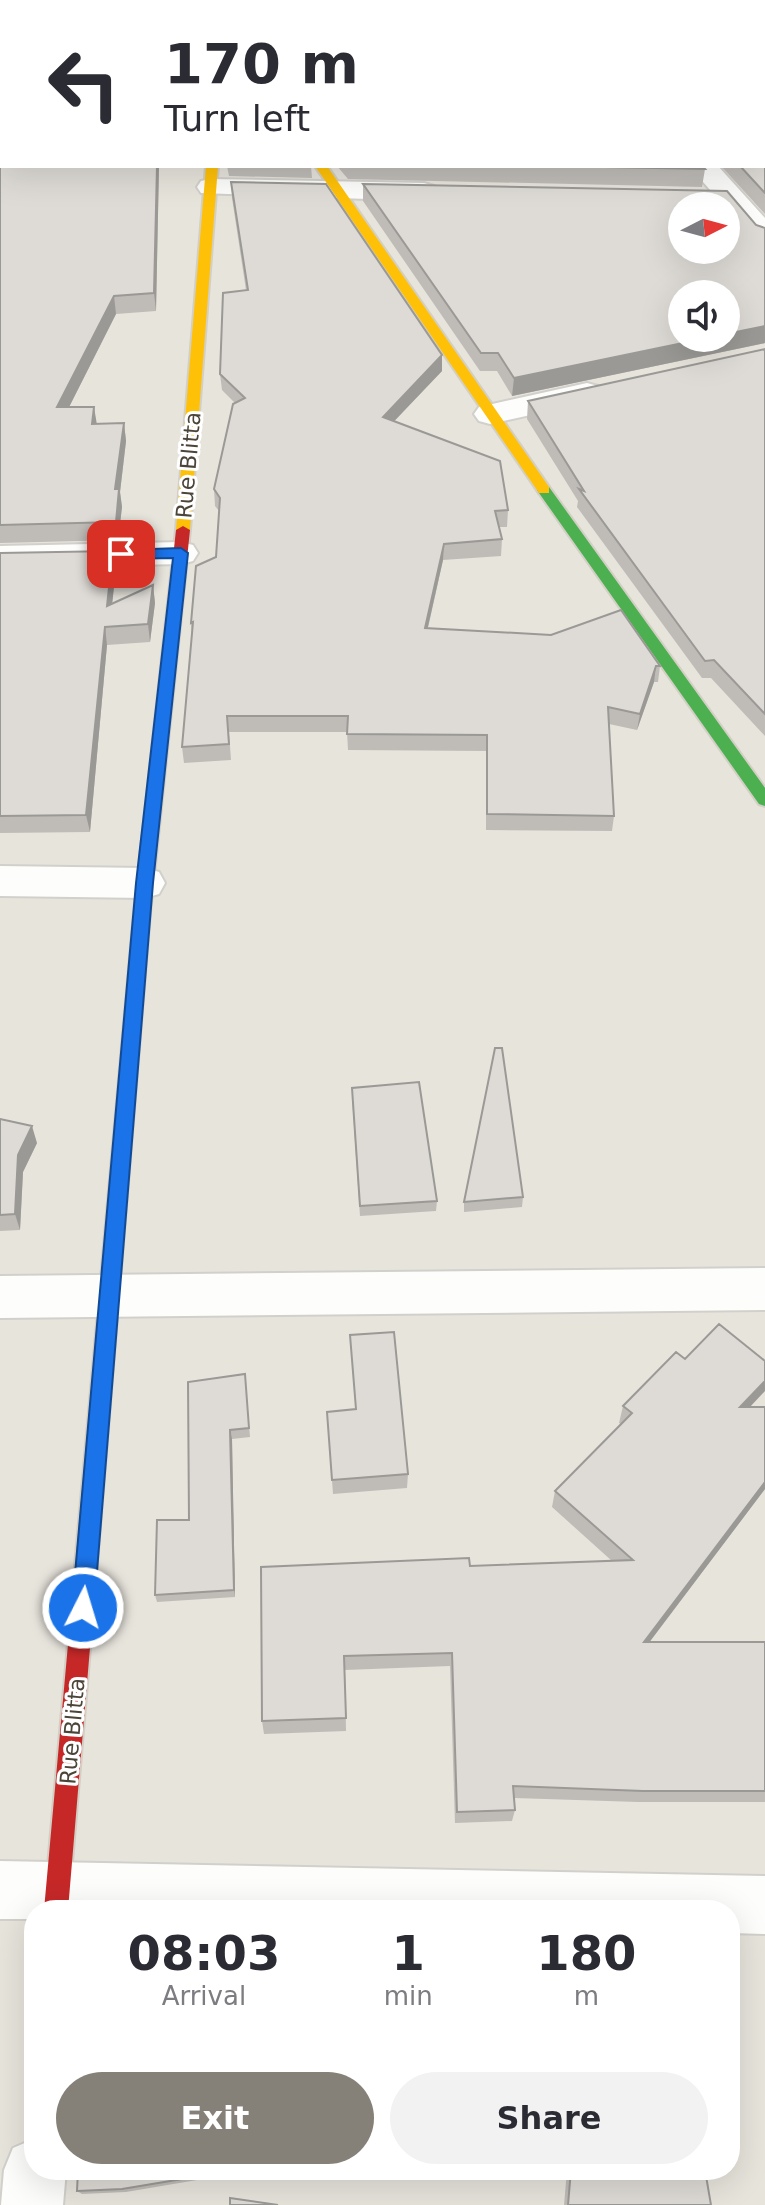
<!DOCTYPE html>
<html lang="en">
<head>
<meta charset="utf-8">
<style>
	body { margin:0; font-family:"DejaVu Sans",sans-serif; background:#f2f2f3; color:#2b2b33; height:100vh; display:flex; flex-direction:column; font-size:30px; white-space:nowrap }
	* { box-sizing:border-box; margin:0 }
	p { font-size:26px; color:#7c7c81 }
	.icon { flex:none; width:44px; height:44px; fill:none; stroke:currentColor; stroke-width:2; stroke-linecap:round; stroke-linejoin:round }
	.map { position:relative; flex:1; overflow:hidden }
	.sheet { position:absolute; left:24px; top:1900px; width:716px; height:280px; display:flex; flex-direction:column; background:#fff; border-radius:32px; box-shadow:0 8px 32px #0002 }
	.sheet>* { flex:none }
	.guide { position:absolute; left:0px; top:0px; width:766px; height:168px; box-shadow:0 8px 32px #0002; background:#fff; color:#2b2b33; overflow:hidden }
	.needle { width:52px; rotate:84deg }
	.buttons { position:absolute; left:668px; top:192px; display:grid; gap:16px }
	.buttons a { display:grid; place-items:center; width:72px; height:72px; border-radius:50%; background:#fff; box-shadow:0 8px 32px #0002; font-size:40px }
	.pin { position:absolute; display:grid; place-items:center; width:68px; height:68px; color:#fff; margin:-34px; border-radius:16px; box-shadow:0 4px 12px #0006 }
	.me { position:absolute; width:88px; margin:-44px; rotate:5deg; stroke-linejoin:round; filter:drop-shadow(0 0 6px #0008) }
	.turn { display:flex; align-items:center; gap:28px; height:168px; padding:0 32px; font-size:36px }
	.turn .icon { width:104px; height:104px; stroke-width:2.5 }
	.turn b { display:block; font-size:56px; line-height:68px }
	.eta { display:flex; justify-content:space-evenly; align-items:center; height:136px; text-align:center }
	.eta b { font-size:48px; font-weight:600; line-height:56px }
	.button { display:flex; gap:16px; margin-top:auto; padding:16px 32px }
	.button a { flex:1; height:92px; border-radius:48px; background:#868178; color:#fff; font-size:32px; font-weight:600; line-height:92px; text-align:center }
	.button a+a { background:#f2f2f3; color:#2b2b33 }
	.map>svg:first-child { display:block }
</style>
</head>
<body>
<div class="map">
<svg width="765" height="2205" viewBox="0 0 765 2205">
	<rect width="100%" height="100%" fill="#f4f2ee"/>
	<path fill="#e7e4dc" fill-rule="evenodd" d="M0,0H765V2205H0ZM2,2H764V166H2ZM682,206H726V250H682ZM682,294H726V338H682ZM34,1910H730V2170H34Z"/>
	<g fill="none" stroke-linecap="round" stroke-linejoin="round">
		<defs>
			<path id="street" d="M41,0H67L39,2Z
				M533,0H559L561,2H535Z
				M2,47V64L0,65V48Z
				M689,166H718L765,218V244L755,241Z
				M211,179L424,183L434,186L438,192L434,198L424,201L201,193L197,187L201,181Z
				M587,383L598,386L603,393L598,400L490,424L479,421L474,414L479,407Z
				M181,542L193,545L198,553L193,561L181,564L0,568V546Z
				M0,866L145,868L159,872L165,883L159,894L145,898L0,896Z
				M765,1268V1310L0,1318V1276Z
				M0,1861L765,1876V1934L730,1933V1910H34V1919H0Z
				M34,2139V2170H66L63,2205H1L4,2170L13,2148Z"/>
			<path id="fast" d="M544,486L549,487L765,788V806L759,804L539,493L537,490Z
				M142,907L150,913L94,1600L91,1607L83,1611L75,1607L72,1600L134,913Z"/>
			<path id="slow" d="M206,166H218L190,530L183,534L176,530Z
				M315,166H327L549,487V493H539Z"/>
			<path id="jam" d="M183,526L190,530L150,913L142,919L134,913L176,530Z
				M83,1589L91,1593L94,1600L68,1910H44L72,1600L75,1593Z"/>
		</defs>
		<use href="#street" stroke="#d2d0cb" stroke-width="4"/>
		<use href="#fast" stroke="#d3cfc5" stroke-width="4"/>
		<use href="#slow" stroke="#d3cfc5" stroke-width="4"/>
		<use href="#jam" stroke="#d3cfc5" stroke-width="4"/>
		<use href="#street" fill="#fdfdfc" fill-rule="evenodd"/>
		<use href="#fast" fill="#4caf50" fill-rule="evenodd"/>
		<use href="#slow" fill="#ffc107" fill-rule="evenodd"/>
		<use href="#jam" fill="#c62828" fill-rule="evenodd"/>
	</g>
	<path fill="#bfbcb8" d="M765,38V214L721,166H764Z
		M0,71L2,166H159L156,311L116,314L69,407H94L96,424L124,423L126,441L120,492L122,507L118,540L0,543Z
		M227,166H311L312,178L229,176Z
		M337,166H702L705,169L702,187L348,179Z
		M231,182L442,355V371L394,421L508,510L507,527H499L502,539L501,556L443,560L428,628L660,666L658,682H654L637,730L609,724L614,816L612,831L486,830V751L348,750L347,732H229L231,760L184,763L182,747L192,636L191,623L216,557L219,511L215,506L214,489L235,403L222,390L220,374L246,290L232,198Z
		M363,184L756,225L765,228V343L512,396L497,371H480L363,201Z
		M765,349V736L711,678H702L577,507L578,501L527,419L528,401Z
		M0,553L116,568L112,604L153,585L155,603L150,642L107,645L90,832L0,833Z
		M352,1098L437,1201L436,1211L360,1216Z
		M0,1119L37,1143L23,1172L20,1230L0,1231Z
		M523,1197L522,1207L464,1212V1202Z
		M350,1335L408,1474L407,1488L333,1494L327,1412L356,1409Z
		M245,1374L250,1437L232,1439L235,1597L157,1602L155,1595L189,1520Z
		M623,1406L750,1407L765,1489L649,1642H765V1802H638L514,1798L515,1810L512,1821L455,1823L450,1666L345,1670L346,1731L264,1734L262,1721L261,1567L470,1566L612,1561L552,1507L555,1491L621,1424L619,1423Z
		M730,1956L739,2027L730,2034Z
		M78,2170H209L203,2179L126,2192L82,2194L77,2191Z
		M236,2170H256L236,2173L234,2171Z
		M567,2170H705L711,2205H564Z"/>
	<path fill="#9b9996" d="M157,166H159L156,311L154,293Z
		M114,296L116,314L60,425L57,407Z
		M765,326V343L512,396L514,378L707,338H726V334Z
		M442,355V371L383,433V417Z
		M94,407L97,425L92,424Z
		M124,423L126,441L120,492L122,507L118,540L116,522L115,489Z
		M444,544L443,560L424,644L425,628Z
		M113,551L116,568L110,624L107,606Z
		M153,585L155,603L150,642L148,624Z
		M105,627L107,645L90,832L86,815Z
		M656,666L654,682L637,730L640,714Z
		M32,1126L37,1143L23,1172L20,1230L15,1214L18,1155Z
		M765,1381V1391L734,1424L740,1407Z
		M230,1430L232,1439L235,1597L234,1590Z
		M765,1482V1489L639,1656L644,1642Z
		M204,2170H209L203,2179L200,2176Z"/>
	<path fill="#dedbd6" stroke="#9b9996" stroke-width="2" fill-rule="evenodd" d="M63,0H161V2H61Z
		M204,0H529L530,2H204Z
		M571,0H765V21L764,22V2H571Z
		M764,38H765V193L740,166H764Z
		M2,68V166H157L154,293L114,296L57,407H94L92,424L124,423L115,489H119L116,522L0,525V71Z
		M554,166H702L705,169Z
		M231,182L326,184L442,355L383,417L500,461L508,510L495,511L502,539L444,544L425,628L551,635L621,610L660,666H656L640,714L608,707L614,816L487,814V735L347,734L348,716H227L229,744L182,747L193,622L191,623L196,566L216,557L220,498L214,489L233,404L245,398L220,374L223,293L248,290Z
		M363,184L727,191L756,225L765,228V326L726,334V294H682V338H707L514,378L498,353H481ZM682,206H726V250H682Z
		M765,349V714L714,660L705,661L579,489L584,491L528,401Z
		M113,551L107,606L153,585L148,624L105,627L86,815L0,816V553Z
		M495,1048H502L523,1197L464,1202Z
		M419,1082L437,1201L360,1206L352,1088Z
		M0,1119L32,1126L18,1155L15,1214L0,1215Z
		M719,1324L765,1361V1381L740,1407H765V1482L644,1642H765V1791H643L513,1786L515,1810L457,1812L452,1653L344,1656L346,1718L262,1721L261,1567L469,1558L470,1566L633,1560L555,1491L632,1413L623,1406L676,1352L685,1359Z
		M394,1332L408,1474L332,1480L327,1412L356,1409L350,1335Z
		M245,1374L249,1428L230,1430L234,1590L155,1595L157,1520H189L188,1382Z
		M730,1956L739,2027H730Z
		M78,2170H204L200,2176L122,2189L77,2191Z
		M571,2170H705L711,2205H568Z
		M230,2198L278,2205H230Z"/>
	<path fill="#1a73e8" stroke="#114b97" stroke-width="2" d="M181,548L188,553L153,883L94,1608L91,1616L83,1619L75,1616L72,1608L136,883L173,558L121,559L113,554L121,550Z"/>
	<g text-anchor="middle" stroke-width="6" stroke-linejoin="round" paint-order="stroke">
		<g font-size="22" fill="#4b4439" stroke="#fff">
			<text transform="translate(188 465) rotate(-85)" y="8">Rue Blitta</text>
			<text transform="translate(72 1731) rotate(-85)" y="8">Rue Blitta</text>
		</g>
	</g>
</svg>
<div class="buttons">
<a><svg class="needle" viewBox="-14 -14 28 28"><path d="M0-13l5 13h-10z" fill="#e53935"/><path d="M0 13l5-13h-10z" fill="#7c7c81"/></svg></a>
<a><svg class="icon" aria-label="sound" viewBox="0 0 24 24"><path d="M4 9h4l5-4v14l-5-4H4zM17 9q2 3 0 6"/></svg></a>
</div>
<div class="pin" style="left:121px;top:554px;background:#d93025"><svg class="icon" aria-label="arrive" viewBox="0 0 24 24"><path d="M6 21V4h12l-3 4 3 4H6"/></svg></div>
<svg class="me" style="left:83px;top:1608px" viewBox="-20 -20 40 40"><circle r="17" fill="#1a73e8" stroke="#fff" stroke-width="3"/><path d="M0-11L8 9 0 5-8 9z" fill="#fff"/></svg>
<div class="guide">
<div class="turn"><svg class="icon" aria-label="left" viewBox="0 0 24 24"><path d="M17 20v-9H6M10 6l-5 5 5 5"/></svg><div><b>170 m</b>Turn left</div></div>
</div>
<section class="sheet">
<div class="eta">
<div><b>08:03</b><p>Arrival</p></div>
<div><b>1</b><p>min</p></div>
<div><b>180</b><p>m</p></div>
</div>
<div class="button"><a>Exit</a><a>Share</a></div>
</section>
</div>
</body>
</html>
